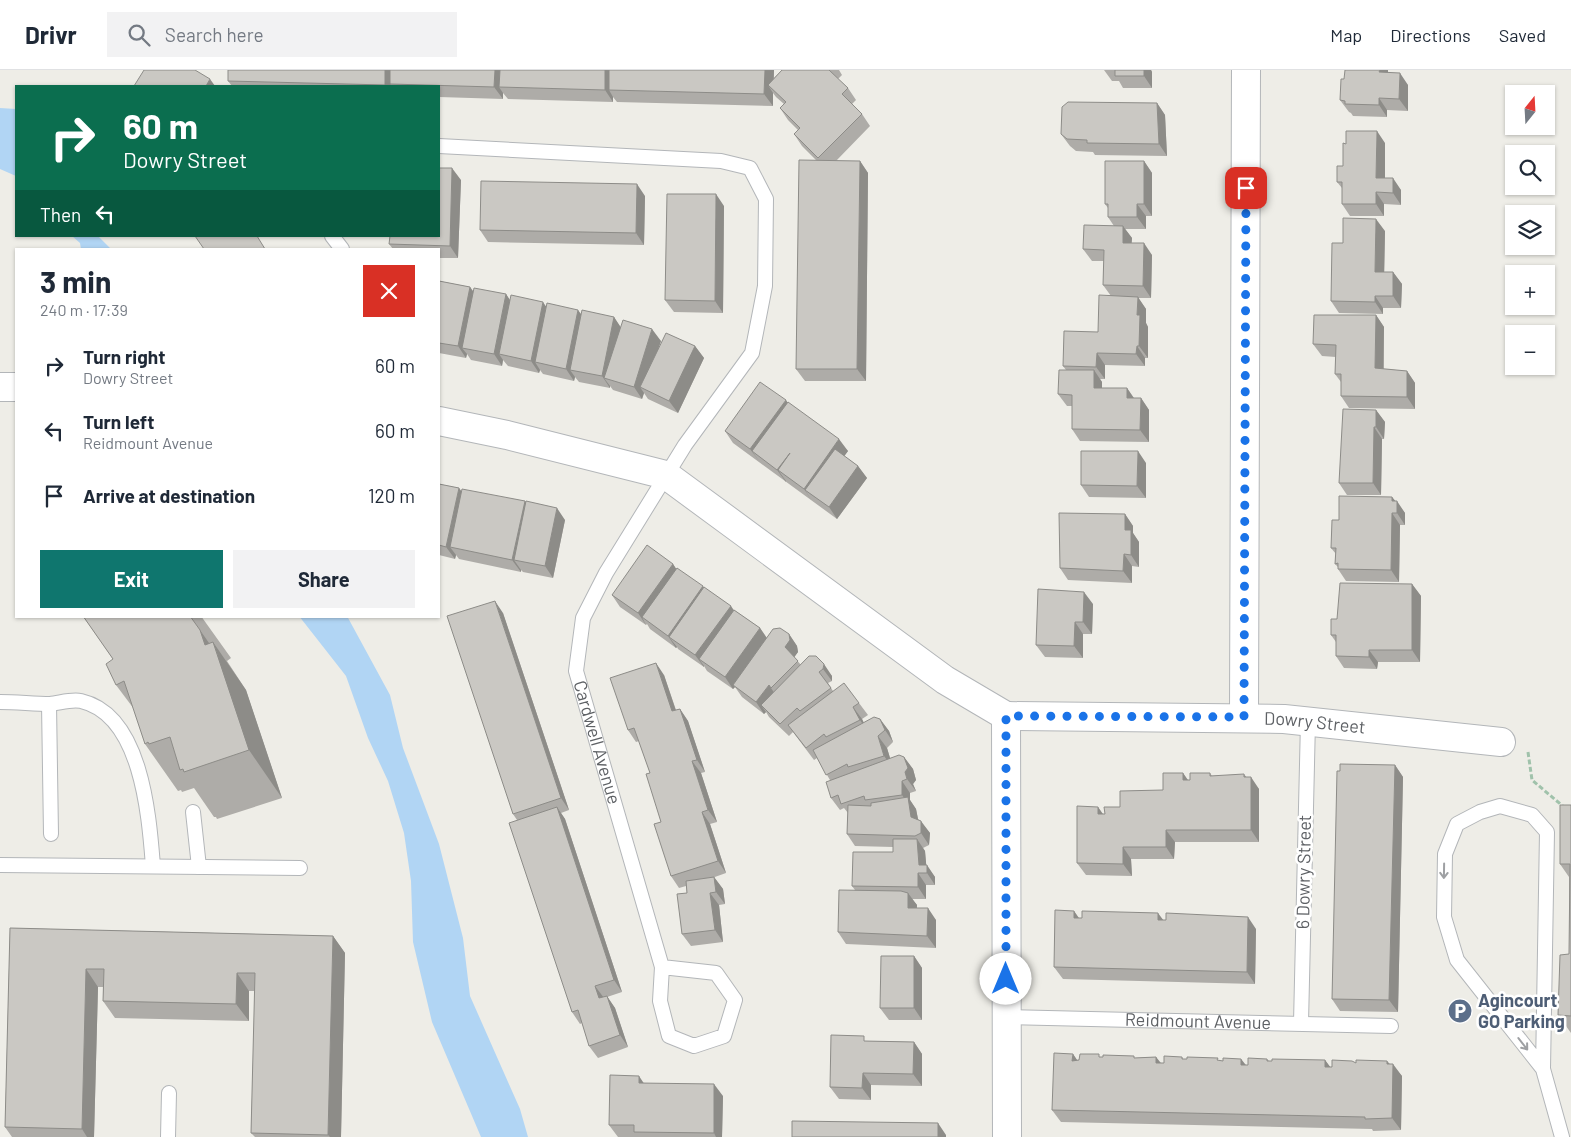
<!DOCTYPE html>
<html lang="en">
<head>
<meta charset="utf-8">
<style>
	body { margin:0; font-family:Barlow,sans-serif; background:#f2f2f3; color:#1f2937; height:100vh; display:flex; flex-direction:column; font-size:19px; white-space:nowrap }
	* { box-sizing:border-box; margin:0 }
	p { font-size:16px; color:#747a83 }
	.icon { flex:none; width:28px; height:28px; fill:none; stroke:currentColor; stroke-width:2; stroke-linecap:round; stroke-linejoin:round }
	.map { position:relative; flex:1; overflow:hidden }
	.details { position:absolute; left:15px; top:178px; width:425px; height:370px; display:flex; flex-direction:column; background:#fff; border-radius:0px; box-shadow:0 1px 4px #0004 }
	.details>* { flex:none }
	.hud { position:absolute; left:15px; top:15px; width:425px; height:152px; border-radius:0px; box-shadow:0 1px 4px #0004; background:#0b6e4f; color:#fff; overflow:hidden }
	.needle { width:32px; rotate:18deg }
	.buttons { position:absolute; left:1505px; top:15px; display:grid; gap:10px }
	.buttons a { display:grid; place-items:center; width:50px; height:50px; border-radius:0px; background:#fff; box-shadow:0 1px 4px #0004; font-size:25px }
	.pin { position:absolute; display:grid; place-items:center; width:42px; height:42px; color:#fff; margin:-21px; border-radius:10px; box-shadow:0 2px 8px #0006 }
	.me { position:absolute; width:55px; margin:-28px; rotate:0deg; stroke-linejoin:round; filter:drop-shadow(0 0 4px #0008) }
	.turn { display:flex; align-items:center; gap:18px; height:105px; padding:0 25px; font-size:22px }
	.turn .icon { width:65px; height:65px; stroke-width:2.5 }
	.turn b { display:block; font-size:35px; line-height:42px }
	.then { display:flex; align-items:center; height:48px; padding:0 25px; background:#0003; gap:10px; font-size:19px }
	.round { display:grid; place-items:center; flex:none; width:52px; height:52px; border-radius:0px; background:#f2f2f3 }
	.summary { display:flex; align-items:center; justify-content:space-between; height:85px; padding:0 25px }
	h1 { font-size:30px; font-weight:700; line-height:38px }
	.button { display:flex; gap:10px; margin-top:auto; padding:10px 25px }
	.button a { flex:1; height:58px; border-radius:0px; background:#0f766e; color:#fff; font-size:20px; font-weight:700; line-height:58px; text-align:center }
	.button a+a { background:#f2f2f3; color:#1f2937 }
	ul { padding:0; list-style:none }
	li { display:flex; align-items:center; gap:15px; height:65px; padding:0 25px }
	li div { flex:1 }
	li b { display:block; font-size:19px }
	li em { font-style:normal }
	header { display:flex; align-items:center; gap:30px; box-sizing:border-box; height:70px; padding:0 25px; background:#fff; border-bottom:1px solid #e0e1e3 }
	header strong { font-size:24px }
	nav { display:flex; gap:28px; margin-inline-start:auto; font-size:18px }
	.search { width:350px; height:45px; background:#f2f2f3; display:flex; align-items:center; gap:12px; box-sizing:border-box; padding:0 18px; border-radius:0px; color:#747a83; font-size:19px }
	.map>svg:first-child { display:block }
</style>
</head>
<body>
<header>
<strong>Drivr</strong>
<div class="search"><svg class="icon" aria-label="search" viewBox="0 0 24 24"><circle cx="10" cy="10" r="6"/><path d="M15 15l6 6"/></svg>Search here</div>
<nav><a>Map</a><a>Directions</a><a>Saved</a></nav>
</header>
<div class="map">
<svg width="1571" height="1067" viewBox="0 0 1571 1067">
	<rect width="100%" height="100%" fill="#eeede7"/>
	<path fill="#b1d5f4" d="M0,38L16,39V106L0,99Z
		M72,166H98L111,179H81L80,173Z
		M299,546H347L390,625L403,678L439,774L463,868L470,926L520,1039L528,1067H481L432,952L413,872L411,811L404,763L388,711L368,668L346,606Z"/>
	<g fill="none" stroke-linecap="round" stroke-linejoin="round">
		<defs>
			<g id="lane">
				<path id="s1" d="M439,76L721,91L750,98L766,129L765,216L752,283L685,375L606,503L583,548L576,601L662,897L660,931L669,966L694,976L724,966L735,930L716,903L662,897"/>
				<path d="M332,166L342,179"/>
				<path d="M0,632C17,632 34,634 50,634C60,633 71,629 81,631C142,645 149,746 153,796"/>
				<path d="M49,634L51,764"/>
				<path d="M193,742L199,797"/>
				<path d="M0,795L300,798"/>
				<path id="s2" d="M1006,947L1391,956"/>
				<path d="M1301,953L1308,651"/>
				<path d="M1543,999L1457,890L1444,847L1445,784L1457,754L1480,742L1500,736L1532,745L1547,762L1543,999L1562,1067"/>
				<path d="M168,1067L169,1023"/>
			</g>
			<g id="street">
				<path d="M0,317H16"/>
				<path d="M439,351L507,365L666,405L945,610L1006,646"/>
				<path id="s3" d="M1006,646L1284,649L1501,672"/>
				<path d="M1006,646L1007,1067"/>
				<path d="M1244,647L1246,0"/>
			</g>
		</defs>
		<use href="#lane" stroke="#b3b6b9" stroke-width="16"/>
		<use href="#street" stroke="#b3b6b9" stroke-width="30"/>
		<path stroke="#a0c2ab" stroke-width="3" stroke-dasharray="5 2.5" stroke-linecap="butt" d="M1528,682L1532,710L1571,743"/>
		<use href="#lane" stroke="#fff" stroke-width="14"/>
		<use href="#street" stroke="#fff" stroke-width="28"/>
	</g>
	<path fill="#aeaca8" d="M228,0H774V8L782,0H839L842,5L838,9L848,18L856,30L852,34L862,44L870,56L836,91H860L868,103L866,311H805L796,299L817,91L802,76L794,64L798,60L788,50L780,38L784,34L776,27L773,23V36L617,32L613,27V32L508,29L503,23V29L439,27V16H232L228,11Z
		M1104,0H1151L1152,2V18H1123L1119,11H1112Z
		M1388,3L1408,15V41L1387,40V47L1353,46L1351,43L1349,42L1340,30L1344,9Z
		M1157,33L1165,45L1167,86L1095,85L1093,82L1076,81L1070,76L1061,64Z
		M1385,73V108L1401,120V135L1384,134V146H1350L1342,134V118L1337,112L1343,96Z
		M1144,91L1152,103V146H1146V159H1125L1132,168L1131,173L1152,185L1151,228H1138L1146,239V253L1148,257V288H1145V296L1105,295V309H1100L1102,312V318H1127L1134,328H1141L1149,340V372L1080,371L1072,359V336H1067L1058,324L1066,300L1063,296L1098,262L1111,226L1103,215L1104,191H1092L1083,179L1114,156L1108,147V138L1105,134Z
		M461,110L458,188H439V179H393L389,174Z
		M645,126L644,175L488,172L480,160Z
		M724,136L723,243L674,242L665,230Z
		M1385,161L1384,202H1393L1402,214L1401,238H1383V244L1339,243L1331,231L1343,173Z
		M439,211L470,217L474,222L506,224L510,231L546,236L581,244L614,247L620,257L661,271L658,278L695,276L704,288L678,343L648,329L644,323L642,329L613,320L610,316V318L579,312L575,307L574,311L543,304L540,300L539,303L508,296L503,290L502,296L471,290L467,284L466,288L439,283Z
		M1376,245L1384,257V299L1407,301L1415,313V339L1349,338L1341,326V312L1335,304L1336,287L1322,286L1313,274Z
		M787,333L848,381L844,386L858,396L867,408L837,449L733,373L725,361Z
		M1376,340L1385,352L1384,369H1382L1381,425H1347L1339,413Z
		M1146,393V428L1089,427L1081,415Z
		M439,414L459,418L462,422L525,431L526,433L565,450L553,508L523,502L521,500V502L459,489L456,485L455,489L439,485Z
		M1392,427L1405,443V455H1400L1399,512L1346,511L1338,499V497L1335,494L1336,484L1331,478L1339,450Z
		M1125,444L1133,456V463L1139,472V497L1132,496V513L1068,510L1060,498Z
		M673,494L676,499L734,540L760,558L767,568L789,564L797,576L798,582L794,587L801,595L809,586L832,606V611L828,613L833,621L859,633L868,645L862,649L864,653L880,649L889,661L893,672L887,678L890,688L904,687L913,699L916,710L913,714L916,721L910,723V730L916,739L918,749L930,763L929,775L923,778L925,781L926,795L935,807V815H926V829H912L917,835V838L936,850V878L846,874L838,862L855,820L852,816L893,782V777L855,776L847,764L848,743L844,738L840,740L831,728L830,710L817,688L814,690L793,662L789,666L769,647L766,642L764,644L742,627L735,617L733,619L707,601L704,596V597L678,579L677,577L676,578L650,559L647,554L646,555L620,537L612,525Z
		M1412,514L1421,526L1420,592H1378L1377,599L1344,598L1336,586V572L1331,565L1337,549Z
		M1093,534L1092,564H1083V588L1045,587L1036,575Z
		M503,543L569,740L561,743L565,749L622,922L607,927L615,938L628,977L598,988L589,976L582,953L580,954L572,942L517,750L513,744Z
		M83,546H201L231,588L227,591L246,620L282,728L217,749L216,747H214L194,718L182,722L181,720L178,721L145,674L134,639L116,615L113,589Z
		M664,605L676,640L680,639L688,651L705,702L701,703L717,752L710,754L726,803L712,808L714,807L723,819L725,834L719,835L723,872L691,876L682,864L687,823L686,816L679,818L671,806L661,752L650,703L639,671L636,672L628,660Z
		M1395,695L1403,707L1398,942L1340,941L1332,929L1340,701Z
		M1183,703L1188,710H1190L1210,703L1212,706L1246,707L1259,719V772H1175L1174,789H1131L1132,806L1086,805L1077,793L1098,737L1103,744H1105L1120,737L1163,720Z
		M1571,735V963L1558,945L1569,884V807L1560,794Z
		M1074,841L1079,848L1163,850L1256,859L1255,914L1063,909L1054,897Z
		M10,858L333,866L345,883L341,1067H255L251,1063L255,921H249V951L115,948L103,931V917H98L94,1067H12L5,1057Z
		M914,886L922,898V950H889L880,938Z
		M867,971L914,972L922,984V1016L871,1015V1030L839,1029L830,1017Z
		M1073,984L1077,990L1100,987L1135,988L1156,987L1161,993H1164L1182,987L1183,989L1223,991L1241,989L1246,995H1248L1267,989L1269,991L1325,990L1330,997L1356,993L1387,991L1402,1006L1401,1060L1373,1061L1372,1059L1061,1052L1052,1040Z
		M644,1013L723,1026L722,1067H618L609,1055Z"/>
	<path fill="#8d8c88" d="M385,0H394L390,14L392,16H386L385,15Z
		M495,0H504L499,17L503,23V29L494,17Z
		M605,0H614L609,20L613,27V32L605,20Z
		M765,0H774L773,20L768,15L773,23V36L764,24Z
		M1144,0H1151L1152,2V18L1144,6Z
		M1380,0H1388V14L1379,2Z
		M1400,3L1408,15V41L1399,29Z
		M210,9L215,16H206Z
		M1379,28L1387,40V47L1379,35Z
		M1157,33L1165,45L1167,86L1159,74Z
		M1377,61L1385,73V120L1376,108Z
		M860,91L868,103L866,311L857,299Z
		M1144,91L1152,103V146L1144,134Z
		M452,98L461,110L458,188L450,176Z
		M1393,108L1401,120V135L1393,123Z
		M637,114L645,126L644,175L636,163Z
		M1376,122L1384,134V146L1376,134Z
		M716,124L724,136L723,243L715,231Z
		M1137,134L1146,146V159L1137,147Z
		M1376,149L1385,161L1384,214L1375,202Z
		M1123,156L1132,168L1131,185L1123,173Z
		M1144,173L1152,185L1151,228L1143,216Z
		M1393,202L1402,214L1401,238L1393,226Z
		M470,217L478,229L462,278L467,284L466,288L458,276Z
		M506,224L514,236L499,284L503,290L502,296L494,284Z
		M1375,226L1383,238V244L1375,232Z
		M1138,227L1146,239V253L1148,257V288L1139,276L1137,245Z
		M543,232L551,244L535,292L540,300L539,303L531,291Z
		M578,240L587,252L570,300L575,307L574,311L566,299Z
		M1376,245L1384,257L1383,310L1375,298Z
		M614,247L622,259L604,308L610,316V318L602,306Z
		M652,259L661,271L645,319L640,317L644,323L642,329L634,317Z
		M695,276L704,288L678,343L669,331Z
		M1137,276L1145,288V296L1136,284Z
		M1097,283L1105,295V309L1096,297Z
		M1094,300L1102,312V330L1094,318Z
		M1407,301L1415,313V339L1407,327Z
		M1127,318L1135,330L1127,328Z
		M1141,328L1149,340V372L1140,360Z
		M786,330L794,342L752,381L759,391L750,379Z
		M1376,340L1385,352L1384,369L1376,357Z
		M1374,357L1382,369L1381,425L1373,413Z
		M839,369L848,381L815,427L805,420L812,431L804,419Z
		M1138,381L1146,393V428L1137,416Z
		M790,383L778,400L786,411V412L777,400Z
		M858,396L867,408L837,449L829,437Z
		M459,418L467,430L450,477L456,485L455,489L446,477Z
		M1392,427L1397,433V431L1405,443V455L1397,443L1392,431Z
		M525,431L533,443L514,490L521,500V502L512,490Z
		M557,438L565,450L553,508L545,496Z
		M1392,443L1400,455L1399,512L1391,500Z
		M1125,444L1133,456V463L1139,472V497L1131,485L1125,460Z
		M1124,484L1132,496V513L1123,501Z
		M673,494L681,506L642,547L646,555L638,543Z
		M1412,514L1421,526L1420,592L1412,580Z
		M703,516L711,528L669,567L677,577L676,578L668,566Z
		M1084,522L1093,534L1092,564L1083,552Z
		M495,531L503,543L569,740L561,728Z
		M731,536L739,548L699,589L704,596V597L695,585Z
		M1075,552L1083,564V588L1074,576Z
		M760,558L768,570L733,615L735,617L733,619L725,607Z
		M200,560L218,586L213,572L246,620L282,728L249,680L205,575Z
		M789,564L797,576L798,582L793,589L785,577Z
		M1369,580L1378,592L1377,599L1369,587Z
		M656,593L664,605L680,653L672,641Z
		M824,594L832,606V611L823,599Z
		M769,615L777,627L761,635L766,642L764,644L756,632Z
		M853,637L862,649L868,662L860,650Z
		M680,639L688,651L705,702L697,690Z
		M880,649L889,661L893,672L885,660Z
		M878,666L887,678L893,698L884,686Z
		M904,687L913,699L916,710L913,714L916,721L907,709L905,702Z
		M692,691L701,703L717,752L708,740Z
		M1395,695L1403,707L1398,942L1389,930Z
		M1183,703L1191,715L1183,710Z
		M1244,704L1251,714V707L1259,719V772L1251,760Z
		M902,711L910,723V730L916,739L920,759L911,747L909,735L902,725Z
		M557,737L565,749L622,922L614,910Z
		M1098,737L1106,749L1098,744Z
		M702,742L710,754L726,803L718,791Z
		M921,751L930,763L929,775L921,763Z
		M1166,760L1175,772L1174,789L1166,777Z
		M917,769L925,781L927,803L919,795Z
		M1123,777L1131,789L1132,806L1123,794Z
		M927,795L935,807V815L927,803Z
		M918,803L926,815V829L918,817Z
		M714,807L723,819L725,834L716,822Z
		M710,823L719,835L723,872L715,860Z
		M908,823L917,835L916,850L908,838Z
		M928,838L936,850V878L927,866Z
		M1074,841L1082,853L1074,848Z
		M1158,843L1167,855L1158,850Z
		M1248,847L1256,859L1255,914L1247,902Z
		M333,866L345,883L341,1067H330L328,1065Z
		M914,886L922,898V950L914,938Z
		M86,899L98,917L94,1067H87L82,1059Z
		M237,903L249,921V951L236,934Z
		M595,916L604,928H599Z
		M607,926L615,938L628,977L620,965Z
		M914,972L922,984V1016L913,1004Z
		M1073,984L1081,996L1072,991Z
		M1156,987L1165,999L1156,993Z
		M1241,989L1250,1001L1241,995Z
		M1325,990L1334,1002L1325,997Z
		M1387,991L1393,999V994L1402,1006L1401,1060L1392,1048Z
		M863,1003L871,1015V1030L862,1018Z
		M639,1006L647,1018L639,1013Z
		M714,1014L723,1026L722,1067H716L714,1063Z
		M938,1053L946,1065V1067H938Z"/>
	<path fill="#cac8c3" stroke="#8d8c88" d="M144,0H195L210,9L206,16H134Z
		M228,0H385V15L228,11Z
		M390,0H495L494,17L390,14Z
		M500,0H605V20L499,17Z
		M609,0H765L764,24L609,20Z
		M782,0H829L848,18L842,24L862,44L818,88L794,64L800,58L780,38L786,32L768,15Z
		M1115,0H1144V6H1115Z
		M1345,0H1380L1379,2L1400,3L1399,29L1379,28V35L1345,34V31L1340,30L1341,9H1344Z
		M1068,32L1157,33L1159,74L1087,73V70L1067,69L1061,64L1062,37Z
		M1346,61H1377L1376,108H1393V123L1376,122V134H1342V112H1337V96H1343V73L1346,74Z
		M799,90L860,91L857,299H796Z
		M1105,91H1144V134H1137V147H1108V134H1105Z
		M439,98H452L450,176L389,174L390,166H439Z
		M481,111L637,114L636,163L480,160Z
		M667,124H716L715,231L665,230Z
		M1343,148L1376,149L1375,202H1393V226H1375V232L1331,231L1332,173H1343Z
		M1084,155L1123,156V173H1144L1143,216L1103,215L1104,180L1083,179Z
		M195,166H257L265,179H204Z
		M439,211L470,217L458,276L439,273Z
		M474,218L506,224L494,284L462,278Z
		M511,225L543,232L531,291L499,284Z
		M1099,225L1138,227L1137,245H1140L1139,276H1137L1136,284L1097,283L1096,297L1063,296L1064,261L1098,262Z
		M547,233L578,240L566,299L535,292Z
		M582,240L614,247L602,306L570,300Z
		M1314,245H1376L1375,298L1407,301V327L1341,326V304H1335L1336,275L1313,274Z
		M623,250L652,259L634,317L604,308Z
		M666,263L695,276L669,331L640,317Z
		M1059,300H1094V318H1127V328H1141L1140,360L1072,359V325L1058,324Z
		M760,312L786,330L750,379L725,361Z
		M788,332L839,369L804,419L778,400L790,383L777,400L752,381Z
		M1343,339L1376,340V357H1374L1373,413H1339Z
		M835,379L858,396L829,437L805,420Z
		M1081,381H1138L1137,416L1081,415Z
		M439,414L459,418L446,477L439,475Z
		M462,419L525,431L512,490L450,477Z
		M1339,426L1392,427V431H1397V443H1392L1391,500L1338,499V493L1335,494L1336,478H1331L1332,450H1339Z
		M526,431L557,438L545,496L514,490Z
		M1059,443L1125,444V460H1131V485L1124,484L1123,501L1060,498Z
		M647,475L673,494L638,543L612,525Z
		M677,498L703,516L668,566L642,547Z
		M1340,513L1412,514V580H1369V587L1336,586V565H1331V549H1337Z
		M704,517L731,536L695,585L669,567Z
		M1038,519L1084,522L1083,552H1075L1074,576L1036,575Z
		M495,531L561,728L513,744L447,546Z
		M734,540L760,558L725,607L699,589Z
		M83,546H190L200,560L205,575L213,572L249,680L184,702L183,699L180,700L170,667L149,674L148,672L145,674L124,611L116,615L106,594L113,589Z
		M780,558L789,564L790,570L785,577L798,591L771,618L769,615L756,632L733,615L773,559Z
		M809,586H816L824,594L823,599L819,602L831,618L800,641L797,638L780,654L761,635Z
		M656,593L672,641L680,639L697,690L692,691L708,740L702,742L718,791L671,806L654,754L661,752L646,704L650,703L634,658L628,660L610,608Z
		M844,613L859,633L853,637L860,650L826,667L824,664L806,678L788,655Z
		M874,647L880,649L885,660L878,666L884,686L848,697L847,694L826,705L813,680Z
		M899,685L904,687L908,698L905,702L907,709L902,711V725L865,730L864,726L841,734L838,725L831,728L826,712Z
		M1340,694L1395,695L1389,930L1332,929L1337,701H1340Z
		M1163,703H1183V710H1190V703H1210V706L1244,704V707H1251V760H1166V777H1123V794L1077,793V736L1098,737V744H1105L1104,737H1120V721L1163,720Z
		M908,727L911,747L921,751V763L915,766L847,764L848,735L871,736V733Z
		M1560,735H1571V946L1558,945L1560,885L1569,884L1570,794H1560Z
		M557,737L614,910L595,916L599,928L607,926L620,965L589,976L578,940L572,942L509,753Z
		M893,769H917L919,795H927V803H918V817L852,816L853,782H893Z
		M714,807L716,822L710,823L715,860L682,864L677,824L687,823L686,811Z
		M839,820L901,821L908,823V838H928L927,866L838,862Z
		M1055,840L1074,841V848H1082V841L1158,843V850H1166V843L1248,847L1247,902L1054,897Z
		M10,858L333,866L328,1065L251,1063L255,903H237L236,934L103,931L104,899H86L82,1059L5,1057Z
		M881,886H914V938H880Z
		M831,965L864,966V971L914,972L913,1004L863,1003L862,1018L830,1017Z
		M1054,983L1073,984L1072,991L1079,990L1080,984H1099V987H1103V985L1134,986V988L1156,987V993H1164V986L1182,987V989H1187V987L1218,988L1217,990L1223,991V988L1241,989V995H1248V988L1267,989V991H1272V989L1325,990V997H1332V990L1352,991L1356,993V990L1387,991V994H1393L1392,1048L1365,1049V1047L1052,1040Z
		M610,1005L639,1006V1013L714,1014V1063L634,1062V1055H609Z
		M792,1051L938,1053V1067H792Z"/>
	<defs><path id="oneway-shaft" d="M-6 0H5M1.5-3L5.5 0L1.5 3" fill="none" stroke-width="1.6" stroke-linecap="round" stroke-linejoin="round" transform="scale(1.25)"/></defs>
	<g stroke="#9ea0a3">
		<use href="#oneway-shaft" transform="translate(1444 801) rotate(91)"/>
		<use href="#oneway-shaft" transform="translate(1523 974) rotate(52)"/>
	</g>
	<g fill="none" stroke-linecap="round" stroke-linejoin="round">
		<path stroke="#1a73e8" stroke-width="9" stroke-dasharray="0 16.2" d="M1006,909V646L1244,647L1246,118"/>
	</g>
	<defs>
		<symbol id="parking-disc" viewBox="-11 -11 22 22"><circle r="9.5" fill="#5c6f8a" stroke="#fff"/><path d="M-3.5-5.5H1a3.5 3.5 0 0 1 0 7H-1V5.5H-3.5ZM-1-3.4V-.6H.8a1.4 1.4 0 0 0 0-2.8Z" fill="#fff"/></symbol>
	</defs>
	<g fill-rule="evenodd">
		<use href="#parking-disc" x="1446" y="927" width="28" height="28"/>
	</g>
	<g text-anchor="middle" stroke-width="5" stroke-linejoin="round" paint-order="stroke">
		<g font-size="18" fill="#5e6165" stroke="#fff">
			<text dy="6" stroke="none"><textPath href="#s3" startOffset="309">Dowry Street</textPath></text>
			<text dy="6" stroke="none"><textPath href="#s1" startOffset="945">Cardwell Avenue</textPath></text>
			<text transform="translate(1304 802) rotate(-89)" y="6">6 Dowry Street</text>
			<text dy="6" stroke="none"><textPath href="#s2" startOffset="192">Reidmount Avenue</textPath></text>
		</g>
		<g font-size="18" font-weight="bold" fill="#4e5e75" stroke="#fff" text-anchor="start">
			<text x="1478" y="937">Agincourt<tspan x="1478" dy="21">GO Parking</tspan></text>
		</g>
	</g>
</svg>
<div class="buttons">
<a><svg class="needle" viewBox="-14 -14 28 28"><path d="M0-13l5 13h-10z" fill="#e53935"/><path d="M0 13l5-13h-10z" fill="#747a83"/></svg></a>
<a><svg class="icon" aria-label="search" viewBox="0 0 24 24"><circle cx="10" cy="10" r="6"/><path d="M15 15l6 6"/></svg></a>
<a><svg class="icon" aria-label="layers" viewBox="0 0 24 24"><path d="M12 4l9 5-9 5-9-5zM3 14l9 5 9-5"/></svg></a>
<a>+</a>
<a>−</a>
</div>
<div class="pin" style="left:1246px;top:118px;background:#d93025"><svg class="icon" aria-label="arrive" viewBox="0 0 24 24"><path d="M6 21V4h12l-3 4 3 4H6"/></svg></div>
<svg class="me" style="left:1006px;top:909px" viewBox="-20 -20 40 40"><circle r="19" fill="#fff"/><path d="M0-13L10 11 0 6-10 11z" fill="#1a73e8"/></svg>
<div class="hud">
<div class="turn"><svg class="icon" aria-label="right" viewBox="0 0 24 24"><path d="M7 20v-9h11M14 6l5 5-5 5"/></svg><div><b>60 m</b>Dowry Street</div></div>
<div class="then">Then<svg class="icon" aria-label="left" viewBox="0 0 24 24"><path d="M17 20v-9H6M10 6l-5 5 5 5"/></svg></div>
</div>
<section class="details">
<div class="summary"><div><h1>3 min</h1><p>240 m · 17:39</p></div><a class="round" style="background:#d93025;color:#fff"><svg class="icon" aria-label="close" viewBox="0 0 24 24"><path d="M6 6l12 12M18 6L6 18"/></svg></a></div>
<ul>
<li><svg class="icon" aria-label="right" viewBox="0 0 24 24"><path d="M7 20v-9h11M14 6l5 5-5 5"/></svg><div><b>Turn right</b><p>Dowry Street</p></div><em>60 m</em></li>
<li><svg class="icon" aria-label="left" viewBox="0 0 24 24"><path d="M17 20v-9H6M10 6l-5 5 5 5"/></svg><div><b>Turn left</b><p>Reidmount Avenue</p></div><em>60 m</em></li>
<li><svg class="icon" aria-label="arrive" viewBox="0 0 24 24"><path d="M6 21V4h12l-3 4 3 4H6"/></svg><div><b>Arrive at destination</b></div><em>120 m</em></li>
</ul>
<div class="button"><a>Exit</a><a>Share</a></div>
</section>
</div>
</body>
</html>
